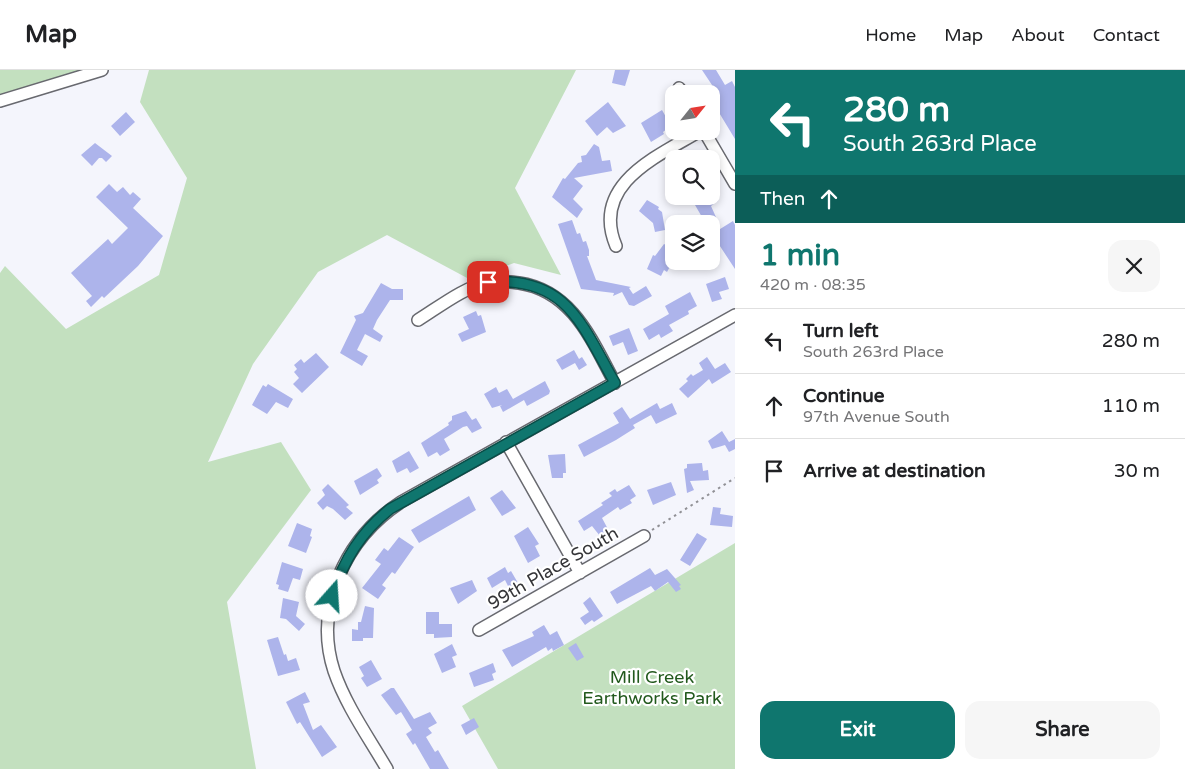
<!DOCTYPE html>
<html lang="en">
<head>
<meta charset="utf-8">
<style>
	body { margin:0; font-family:"Varela Round",sans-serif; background:#f6f6f6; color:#202124; height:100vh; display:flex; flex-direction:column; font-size:19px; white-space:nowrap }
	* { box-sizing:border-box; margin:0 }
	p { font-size:16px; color:#757577 }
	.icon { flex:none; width:28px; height:28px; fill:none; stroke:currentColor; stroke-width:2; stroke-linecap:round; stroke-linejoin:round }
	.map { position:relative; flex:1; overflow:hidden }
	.side { display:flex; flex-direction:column; background:#fff; width:450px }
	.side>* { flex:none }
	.guide { background:#0f766e; color:#fff; overflow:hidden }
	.needle { width:32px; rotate:60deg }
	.tools { position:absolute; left:665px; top:15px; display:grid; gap:10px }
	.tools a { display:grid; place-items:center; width:55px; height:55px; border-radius:10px; background:#fff; box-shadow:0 2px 8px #0003; font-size:25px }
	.pin { position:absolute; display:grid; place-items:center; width:42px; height:42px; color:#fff; margin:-21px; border-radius:10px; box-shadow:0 2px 8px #0006 }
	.me { position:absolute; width:55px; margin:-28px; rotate:19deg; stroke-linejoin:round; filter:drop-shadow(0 0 4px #0008) }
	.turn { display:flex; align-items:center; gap:18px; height:105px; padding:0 25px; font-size:22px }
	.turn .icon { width:65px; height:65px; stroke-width:2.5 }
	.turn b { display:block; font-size:35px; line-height:42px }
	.then { display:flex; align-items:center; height:48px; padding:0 25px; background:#0003; gap:10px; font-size:19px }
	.round { display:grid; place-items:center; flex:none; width:52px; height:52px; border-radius:15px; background:#f6f6f6 }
	.overview { display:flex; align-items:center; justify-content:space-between; height:85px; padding:0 25px }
	h1 { font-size:30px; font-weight:800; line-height:38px; color:#0f766e }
	.primary-button { display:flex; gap:10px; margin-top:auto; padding:10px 25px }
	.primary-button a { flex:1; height:58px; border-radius:15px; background:#0f766e; color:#fff; font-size:20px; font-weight:800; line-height:58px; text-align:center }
	.primary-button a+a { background:#f6f6f6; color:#202124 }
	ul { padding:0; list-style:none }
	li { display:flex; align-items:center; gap:15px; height:65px; padding:0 25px; border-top:1px solid #e0e0e0 }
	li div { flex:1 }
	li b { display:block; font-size:19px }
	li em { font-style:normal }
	header { display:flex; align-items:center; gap:30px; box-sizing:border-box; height:70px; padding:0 25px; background:#fff; border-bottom:1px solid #e0e0e0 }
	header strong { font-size:24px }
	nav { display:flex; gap:28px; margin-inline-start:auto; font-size:18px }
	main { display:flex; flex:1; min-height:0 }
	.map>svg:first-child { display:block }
</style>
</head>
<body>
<header>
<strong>Map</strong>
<nav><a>Home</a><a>Map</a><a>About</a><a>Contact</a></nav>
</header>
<main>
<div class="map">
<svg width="735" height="699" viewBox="0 0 735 699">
	<rect width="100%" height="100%" fill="#f4f5fc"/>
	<path fill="#c3e0bf" d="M0,0H102L0,31Z
		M149,0H576L515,118L561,205L514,193L469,209L387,165L318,202L253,294L208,392L281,372L311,420L227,532L256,699H0V203L5,196L66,259L159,205L187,108L140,32Z
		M735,473V699H498L462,636Z"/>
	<path fill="#adb4eb" d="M615,0H630L625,16L612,13Z
		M702,0H716L725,15L732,11L735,17V69L715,36L719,34L716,25L718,24Z
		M608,32L626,56L613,63L607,57L597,66L585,51Z
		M662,40L671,56L663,62L664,64L651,72L641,53Z
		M126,42L135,52L120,66L111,56Z
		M95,73L112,86L106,92L102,88H99L92,96L81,85Z
		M594,74L599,77L602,91L610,90L612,101L574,108L583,116L573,129L583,139L577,148L552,127L563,108L565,109L578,93L582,92L581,86L586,85Z
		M109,114L117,122L123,117L130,125L133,122L141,129L133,138L163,166L138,196L104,228L102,226L91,237L86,231L92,226L71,203L108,169L112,174L128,158L96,127Z
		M707,126H715L718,131L711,136L719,154H706L695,135Z
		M647,130L659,137L658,139L662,142L665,160L655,162L653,153L639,141Z
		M572,150L577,164L580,163L583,172L586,171L589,180V186H587L596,210L631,217L629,218L633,224L646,216L652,226L634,236L629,235L622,222L613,226L614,223L581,219L558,154Z
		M733,151L735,155V199L712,164Z
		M664,174L674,179V189L667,202L664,200L661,206L647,199L653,185L655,186Z
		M725,207L729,219L719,222L722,229L712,232L706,214Z
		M381,213L392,219H403V230H390L377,250L373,259L383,266L380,272L365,264L357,280L368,286L362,296L340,283L356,250L354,246L363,243Z
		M690,222L697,236L688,241L689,244L669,255L673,261L661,268L659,264L649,270L643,259L669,244L665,236Z
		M476,241L478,246L481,245L486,262L462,272L458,264L469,259L463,247Z
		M629,258L638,281L628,285L623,272L613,276L609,266Z
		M574,280L579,289L582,287L587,295L579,300L575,293L562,300L556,290Z
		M316,283L329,297L302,323L293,314L299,308L294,302L297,299L294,295L301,289L304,293Z
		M707,287L715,299L725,293L731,302L712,314L709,309L688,328L679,319L688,311L686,309L691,304L693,306L703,300L699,293Z
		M545,311L550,321L549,324L527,336L524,330L503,342L500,336L502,335L492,338L484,324L496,317L499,323L507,319L513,329Z
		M268,314L293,329L288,338L276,332L267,344L252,335L263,315L266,317Z
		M657,333L660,339L672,333L677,344L656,354L651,345L633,355L635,358L616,370L584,387L578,375L619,353L613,343L622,337L630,349Z
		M466,341L472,350L476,348L482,358L472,363L467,356L463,357L444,369L450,380L440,386L437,382L428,387L421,373L449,355L448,353L452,350V346Z
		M722,361L729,372L735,369V379L729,382L725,375L712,379L708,371Z
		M409,381L419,398L410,403L407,398L397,403L392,391Z
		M565,384L566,403H563V408H552L548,385Z
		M702,393L703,401L708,400L709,410L690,411L694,420L687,423L684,399L687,398V394Z
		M377,398L382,406L377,410L379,413L360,425L354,411Z
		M671,412L676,425L653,435L647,420Z
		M328,414L349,435L346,437L353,443L345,450L333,439L327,436L323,440L317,433L325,425L322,420Z
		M629,415L636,426L630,430L632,433L620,440L618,437L602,448L609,461L600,466L592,456L584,461L578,451L603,435L601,433L612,426L609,423L615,419L617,422Z
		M502,420L516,438L502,446L490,428Z
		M469,426L476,440L419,473L411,460Z
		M713,437L721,438L720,444L733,446L732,457L710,455Z
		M297,453L312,459L310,466L312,467L306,483L288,476Z
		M528,457L539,474L535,476L540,486L528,493L514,466Z
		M697,463L707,469L690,496L680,490Z
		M399,467L414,477L395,504L392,502L382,515L386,518L378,529L362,518L381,494L375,490L384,478L388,481Z
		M282,492L303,499L300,510L293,508L288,522L278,519L279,515L276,514Z
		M505,497L508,503L511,501L518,513L509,518L505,510L492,518L487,508Z
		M650,498L655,505L667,499L681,515L679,516L681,519L676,522L668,512L655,521L651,516L617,534L610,522Z
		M472,510L477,521L458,534L450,518Z
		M590,527L603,546L594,552L592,550L585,555L580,548L589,542L583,533Z
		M283,528L299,532L296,546L305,554L299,561L286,549L280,548Z
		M365,536L374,538L373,568H363V571H352V559L358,560V552H361Z
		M426,542H439V554H452V567L434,568V564H426Z
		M544,555L550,565L557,561L564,575L553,581L552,578L548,581L546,577L512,597L502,580L534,566L532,562Z
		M278,567L284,585L286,584L288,591L296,588L300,600L278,606L267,570Z
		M576,573L584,587L577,591L568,578Z
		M452,574L457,585L452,587L456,597L442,603L434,584Z
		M371,590L382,609L367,617L361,608L364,606L359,597Z
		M493,593L496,602L492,604L494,610L474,617L469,603Z
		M391,618H394L414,649L430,642L437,653L428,658L432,663L426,667L435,682L438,680L449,699H430L415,673L413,675L406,664L412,660L401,642L396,645L381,625Z
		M305,622L310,632L303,634L313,660L321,655L337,677L322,687L300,652L297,654L286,632Z
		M474,648L479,657L466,665L461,655Z"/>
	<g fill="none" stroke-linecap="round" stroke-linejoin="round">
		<defs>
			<path id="minor" d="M679,18L683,24
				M0,31L102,0
				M704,61L735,114
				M616,176C590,114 658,86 700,61
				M418,250C439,237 464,217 489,212C499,210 509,212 519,213C573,221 592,271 615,313
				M506,372L580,503
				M479,560L644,466
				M387,699C369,668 346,636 334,601C313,536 346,468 401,432L735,245"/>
		</defs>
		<use href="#minor" stroke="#68696f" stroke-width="14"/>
		<path stroke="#909095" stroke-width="2" stroke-dasharray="2.5 4" stroke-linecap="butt" d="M652,460L735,408"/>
		<use href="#minor" stroke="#fff" stroke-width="11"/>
	</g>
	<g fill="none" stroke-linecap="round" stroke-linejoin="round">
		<defs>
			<path id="route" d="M332,526C344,490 360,463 390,439L615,313C582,255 567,206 488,212"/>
		</defs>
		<use href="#route" stroke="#0a4d48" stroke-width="12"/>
		<use href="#route" stroke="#0f766e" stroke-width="9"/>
	</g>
	<g text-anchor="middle" stroke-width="4.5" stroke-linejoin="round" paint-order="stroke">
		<g font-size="18" fill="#353538" stroke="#fff">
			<text transform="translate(553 498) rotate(-30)" y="6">99th Place South</text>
		</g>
		<g font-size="18" fill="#22591d" stroke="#fff">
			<text x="652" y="613">Mill Creek<tspan x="652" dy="21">Earthworks Park</tspan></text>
		</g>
	</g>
</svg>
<div class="tools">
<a><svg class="needle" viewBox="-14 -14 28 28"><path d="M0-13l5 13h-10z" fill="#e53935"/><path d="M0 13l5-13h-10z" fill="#757577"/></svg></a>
<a><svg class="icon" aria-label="search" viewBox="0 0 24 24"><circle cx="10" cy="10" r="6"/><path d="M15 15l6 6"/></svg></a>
<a><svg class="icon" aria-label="layers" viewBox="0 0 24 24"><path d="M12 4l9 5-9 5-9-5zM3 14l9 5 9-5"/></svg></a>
</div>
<div class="pin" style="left:488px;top:212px;background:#d93025"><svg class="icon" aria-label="arrive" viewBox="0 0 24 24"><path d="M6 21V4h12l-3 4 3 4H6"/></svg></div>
<svg class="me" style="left:332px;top:526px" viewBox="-20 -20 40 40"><circle r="19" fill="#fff"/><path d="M0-13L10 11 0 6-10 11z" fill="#0f766e"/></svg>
</div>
<section class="side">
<div class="guide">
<div class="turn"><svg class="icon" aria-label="left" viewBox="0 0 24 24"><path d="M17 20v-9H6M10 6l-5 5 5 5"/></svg><div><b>280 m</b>South 263rd Place</div></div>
<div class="then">Then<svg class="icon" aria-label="ahead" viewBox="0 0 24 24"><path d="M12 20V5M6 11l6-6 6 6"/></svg></div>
</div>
<div class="overview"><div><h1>1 min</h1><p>420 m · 08:35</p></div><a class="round"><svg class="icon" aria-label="close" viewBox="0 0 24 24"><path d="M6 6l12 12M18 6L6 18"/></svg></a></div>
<ul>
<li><svg class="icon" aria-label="left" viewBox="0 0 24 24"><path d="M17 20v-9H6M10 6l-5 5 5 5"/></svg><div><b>Turn left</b><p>South 263rd Place</p></div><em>280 m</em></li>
<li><svg class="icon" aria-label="ahead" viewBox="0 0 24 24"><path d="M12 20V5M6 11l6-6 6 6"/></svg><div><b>Continue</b><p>97th Avenue South</p></div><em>110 m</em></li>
<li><svg class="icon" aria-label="arrive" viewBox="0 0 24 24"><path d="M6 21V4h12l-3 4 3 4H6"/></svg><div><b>Arrive at destination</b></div><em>30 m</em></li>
</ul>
<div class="primary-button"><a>Exit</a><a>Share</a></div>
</section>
</main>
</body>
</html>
